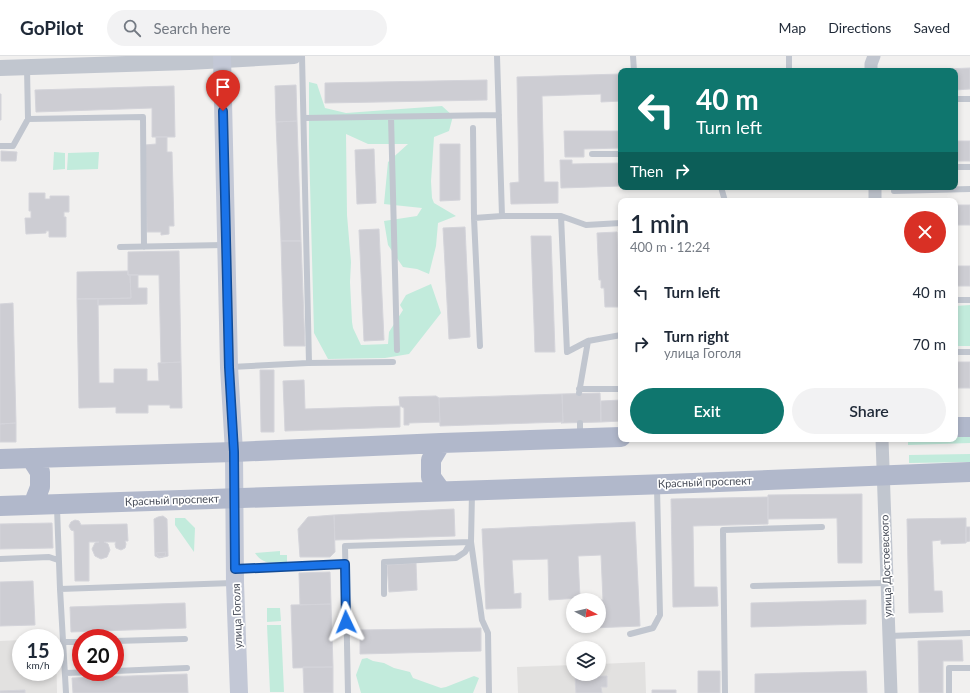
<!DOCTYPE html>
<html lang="en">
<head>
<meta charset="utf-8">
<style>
	body { margin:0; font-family:Lato,sans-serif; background:#f2f2f3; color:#1f2937; height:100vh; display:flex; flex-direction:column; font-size:15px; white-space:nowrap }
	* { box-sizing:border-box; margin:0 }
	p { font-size:13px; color:#747a83 }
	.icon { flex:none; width:22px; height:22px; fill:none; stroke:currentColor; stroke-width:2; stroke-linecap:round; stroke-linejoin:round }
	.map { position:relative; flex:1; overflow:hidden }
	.sheet { position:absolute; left:618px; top:142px; width:340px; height:244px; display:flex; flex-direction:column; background:#fff; border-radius:8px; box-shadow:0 2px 6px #0003 }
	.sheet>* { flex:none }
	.guide { position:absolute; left:618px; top:12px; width:340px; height:122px; border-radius:8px; box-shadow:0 2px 6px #0003; background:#0f766e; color:#fff; overflow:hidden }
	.needle { width:26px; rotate:97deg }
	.fabs { position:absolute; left:566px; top:537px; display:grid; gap:8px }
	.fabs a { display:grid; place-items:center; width:40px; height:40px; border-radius:50%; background:#fff; box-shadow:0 2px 6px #0003; font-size:20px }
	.speed { position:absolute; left:12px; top:573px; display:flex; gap:8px; font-size:20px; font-weight:700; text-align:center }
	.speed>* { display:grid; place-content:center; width:52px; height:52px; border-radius:50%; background:#fff; box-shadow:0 2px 6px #0003; line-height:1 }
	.speed small { font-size:10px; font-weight:400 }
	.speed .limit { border:6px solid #d22; background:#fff; color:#111 }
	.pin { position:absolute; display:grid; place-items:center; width:34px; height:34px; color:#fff; margin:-41px -17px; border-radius:50% 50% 50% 0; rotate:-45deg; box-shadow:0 0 4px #0007 }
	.pin .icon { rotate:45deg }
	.me { position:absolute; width:44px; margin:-22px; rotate:358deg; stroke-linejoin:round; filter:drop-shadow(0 0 3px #0008) }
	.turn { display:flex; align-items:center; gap:14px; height:84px; padding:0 12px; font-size:18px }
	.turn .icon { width:52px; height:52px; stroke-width:2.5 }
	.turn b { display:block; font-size:28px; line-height:34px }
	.then { display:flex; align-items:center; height:38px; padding:0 12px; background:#0003; gap:8px; font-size:15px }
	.round { display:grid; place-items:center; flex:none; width:42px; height:42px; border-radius:21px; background:#f2f2f3 }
	.overview { display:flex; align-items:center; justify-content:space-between; height:68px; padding:0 12px }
	h1 { font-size:24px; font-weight:600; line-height:30px }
	.button { display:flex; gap:8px; margin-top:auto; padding:8px 12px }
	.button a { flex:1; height:46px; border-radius:24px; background:#0f766e; color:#fff; font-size:16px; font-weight:600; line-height:46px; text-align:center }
	.button a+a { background:#f2f2f3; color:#1f2937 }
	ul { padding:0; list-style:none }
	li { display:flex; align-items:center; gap:12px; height:52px; padding:0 12px }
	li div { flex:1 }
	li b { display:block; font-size:15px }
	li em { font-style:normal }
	header { display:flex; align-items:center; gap:24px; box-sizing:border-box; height:56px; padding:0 20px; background:#fff; border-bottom:1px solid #e0e1e3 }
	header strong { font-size:19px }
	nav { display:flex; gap:22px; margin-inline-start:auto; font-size:14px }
	.search { width:280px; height:36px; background:#f2f2f3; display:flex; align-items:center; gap:10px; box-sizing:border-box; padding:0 14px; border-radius:22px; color:#747a83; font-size:15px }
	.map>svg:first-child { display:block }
</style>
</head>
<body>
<header>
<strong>GoPilot</strong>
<div class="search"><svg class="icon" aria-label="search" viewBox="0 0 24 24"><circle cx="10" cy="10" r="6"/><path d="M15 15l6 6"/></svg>Search here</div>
<nav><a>Map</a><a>Directions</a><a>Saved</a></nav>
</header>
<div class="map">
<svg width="970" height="637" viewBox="0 0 970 637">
	<rect width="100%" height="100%" fill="#f1f0ef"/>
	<path fill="#e2e1e0" d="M55,583H56L57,637H0V585L21,584V616H55Z
		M645,606L646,637H518L517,611L573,609V618H599V608Z"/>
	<path fill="#c2ebdc" d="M309,26L317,28L325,52L346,57L442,50L453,60L449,75L434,81L431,125L432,142L434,147L456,160L438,167L436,190L429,218L417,213L403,211L388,189L384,165L417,160L422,152L384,148L388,106L408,88H368L346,78L347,159L351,206L350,226L352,266L353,272L361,289L388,288L389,276L403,254L400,249L406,239L431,228L441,257L409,298L385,302L328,303L314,277L309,89Z
		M54,96L65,97V113L53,114Z
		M99,96L98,113L67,114L68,97Z
		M970,249V290H955V250Z
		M955,379H970V387L908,389V383H955Z
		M970,398V406L909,407V399Z
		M175,462H185L195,472L194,496L175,469Z
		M280,495V499H287V506C273,506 264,510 255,497Z
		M267,552H280L281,565L267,566Z
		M267,569H281L284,636H270Z
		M367,602L373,605L384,607L394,612L410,616L413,622L441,632L446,631L474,620L479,622L473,637H361L356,619L362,603Z"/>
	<path fill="#cdcdd3" stroke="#d4d4da" d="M970,12V33L955,34V15H894Z
		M621,18V45L601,46V38L542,40L544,126H558V147L511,148L510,127L519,126L517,21Z
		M487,24V44L325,47V27Z
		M296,29L297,65L276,66L275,30Z
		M174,30L175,81H152V52L36,56L35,34Z
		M0,38H1V64H0Z
		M297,65L301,185H281L276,66Z
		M564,75H620V92L584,93V101H565Z
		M156,81H167V96H172L174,170H169V178L161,179V176H147L145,89L156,88Z
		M955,85H970V105H955Z
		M440,88H460V144L440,145Z
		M374,93L376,147L357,148L355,94Z
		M1,95L17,96L16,105H1Z
		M560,104H572V108L621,107V130L561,132Z
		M29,137H45V143H50V140H69V156H64V161H66V181H49V175H46V177L26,178L25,162H31V155H29Z
		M955,149H970V169H955Z
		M465,171L470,281L449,283L443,172Z
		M379,173L384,284L364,285L359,174Z
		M617,176L619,231H621V251H605L604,232H601V224H599L597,177Z
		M531,180H551L555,296H535Z
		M281,185H301L305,290H284Z
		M179,195L181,306L161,307L159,219H128V196Z
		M955,210H970V230H955Z
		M128,215V219H130L131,242L77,243V216Z
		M130,219H138V232H147V248L98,249V243L131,242Z
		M77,243H98L99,327H114V313H147V325H159L158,307L181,306L182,352H170V349H148V357H116V351L79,352Z
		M13,247L16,367L0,368V248Z
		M955,306H970V332H955Z
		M260,314H274V376H261Z
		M304,324L305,353L400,350V371L285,375L283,325Z
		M600,337L601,366L561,367L563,366L562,338Z
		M562,338L563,366L440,370L439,342Z
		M436,340L439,342L440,366L409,367V369H404V352L400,350L399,341Z
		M621,344V365L601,366V345Z
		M16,367V386H0V368Z
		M862,438V507H838L837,462L768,463V439Z
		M768,441V468L693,470L694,531H717L718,550L673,551L671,443Z
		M454,453L455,480L335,484L334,459Z
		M334,459L335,496L330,501H300L298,473L308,461Z
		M163,460L167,463L168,500L159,502L155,500L154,463L158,461Z
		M966,462V487L941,488V484L932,485L934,535H942L943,556L909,557L907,463Z
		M75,464L79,465L81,469L127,468L128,485H125L126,488L125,492L121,494L116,492L115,488L116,486H104L108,488L110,494L107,501L101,503L95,500L92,493L95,487L99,486H89V525H75L74,475L71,474L69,470L71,466Z
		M635,466L640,570L592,572V570H599V544H595H603L601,499L578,500L580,542L549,544L548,503L512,504L514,538L521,537V552L486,553L482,473Z
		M52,467L53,492L0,493V468Z
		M966,471H970V485L966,486Z
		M166,496L165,500L162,501L158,500L156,497Z
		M416,507L417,534L389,536L387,509Z
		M330,516L331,548L300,549L299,517Z
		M33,525L35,569L0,570V526Z
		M866,544V568L751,571V547Z
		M185,547L186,572L71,576L70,551Z
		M331,548L333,611L293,612L291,549Z
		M481,572V595L360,598V574Z
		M962,584L963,605H943V637H919L918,585Z
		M303,611H333V637H304Z
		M698,615H720V637H698Z
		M866,615L867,637H755V618Z
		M187,618L188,637H73L72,622Z
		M607,620V631H601L602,637H576L575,621Z
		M25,634V637H0V635Z
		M652,634H676V637H652Z"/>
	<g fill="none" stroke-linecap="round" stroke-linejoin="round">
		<path stroke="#c1c6cf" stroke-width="6" d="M302,0L309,307
			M497,0L502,160H561L567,296L588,285
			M633,0L634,15
			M789,0V15
			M955,43H970
			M391,61L397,294
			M304,62L499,59
			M28,63L143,61L144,191
			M473,72L474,162
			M0,90H13L28,63L27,12
			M592,98H621
			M955,111H970
			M721,131L725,145
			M894,135L970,133
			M561,160L586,169L621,167
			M120,191L224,189
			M955,244H970
			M480,290L474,162L502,160
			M955,296H970
			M231,311L308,307L393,306
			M579,333H621
			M579,337L588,285L621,279
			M580,367V379
			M472,437L471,486L482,564L488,577L489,637
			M57,452L60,533L233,527
			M0,503L49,501L58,504
			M237,513L345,508
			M753,530L887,527
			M60,533L66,637
			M630,578L653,572L660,559L657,432
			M889,580L970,577
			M115,585L185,583
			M63,586H81
			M115,615L187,612
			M65,617L96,616
			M348,637L345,490L471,486L465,496L456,502L384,506V538
			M725,637L723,474L822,471
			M949,637V612H970"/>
		<path stroke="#c1c6cf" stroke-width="13" d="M871,15V8L874,0
			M875,131V145
			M882,383L891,637"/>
		<path stroke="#c1c6cf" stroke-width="16" d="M0,12L189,6L294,0"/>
		<path stroke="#c3c8d6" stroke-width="18" d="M222,0L229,311L234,396L235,527L239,637"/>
		<path stroke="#b1b8cb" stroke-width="20" d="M955,371H970
			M441,387L431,404V421L441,435
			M31,402L40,416V431L33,449
			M0,403L234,396L441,387L621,381
			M0,450L667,428L970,416"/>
	</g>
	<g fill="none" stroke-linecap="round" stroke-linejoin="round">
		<defs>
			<path id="route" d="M223,55L229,311L234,396L235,513L345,508L346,566"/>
		</defs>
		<use href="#route" stroke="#114b97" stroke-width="10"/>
		<use href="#route" stroke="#1a73e8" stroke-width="7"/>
	</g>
	<g text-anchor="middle" stroke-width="3.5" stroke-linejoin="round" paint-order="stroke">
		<g font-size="11" fill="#494e5a" stroke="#fff">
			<text transform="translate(705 426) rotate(-2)" y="4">Красный проспект</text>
			<text transform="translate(172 444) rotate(-2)" y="4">Красный проспект</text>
			<text transform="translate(886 510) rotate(-92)" y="4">улица Достоевского</text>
			<text transform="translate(237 560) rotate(-92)" y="4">улица Гоголя</text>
		</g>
	</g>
</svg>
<div class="fabs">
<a><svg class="needle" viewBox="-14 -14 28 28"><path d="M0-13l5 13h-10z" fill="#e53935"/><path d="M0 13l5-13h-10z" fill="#747a83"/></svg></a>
<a><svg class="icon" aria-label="layers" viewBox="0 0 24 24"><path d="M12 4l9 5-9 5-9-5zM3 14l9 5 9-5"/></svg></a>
</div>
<div class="speed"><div>15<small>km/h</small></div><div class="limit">20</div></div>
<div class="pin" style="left:223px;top:55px;background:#d93025"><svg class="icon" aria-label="arrive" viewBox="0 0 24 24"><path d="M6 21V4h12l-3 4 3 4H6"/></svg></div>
<svg class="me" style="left:346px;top:566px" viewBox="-20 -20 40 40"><path d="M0-17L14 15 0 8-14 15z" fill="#1a73e8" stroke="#fff" stroke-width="4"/></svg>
<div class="guide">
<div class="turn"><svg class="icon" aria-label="left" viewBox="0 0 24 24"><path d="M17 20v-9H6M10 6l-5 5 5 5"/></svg><div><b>40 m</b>Turn left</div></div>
<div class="then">Then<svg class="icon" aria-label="right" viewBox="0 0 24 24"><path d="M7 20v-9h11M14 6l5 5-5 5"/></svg></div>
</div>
<section class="sheet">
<div class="overview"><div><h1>1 min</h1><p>400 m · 12:24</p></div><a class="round" style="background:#d93025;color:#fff"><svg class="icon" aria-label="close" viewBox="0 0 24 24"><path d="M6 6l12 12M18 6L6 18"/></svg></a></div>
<ul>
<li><svg class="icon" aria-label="left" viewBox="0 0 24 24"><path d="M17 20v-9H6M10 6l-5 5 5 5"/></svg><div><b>Turn left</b></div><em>40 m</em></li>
<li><svg class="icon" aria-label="right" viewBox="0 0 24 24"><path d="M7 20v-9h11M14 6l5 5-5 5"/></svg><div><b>Turn right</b><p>улица Гоголя</p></div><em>70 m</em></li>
</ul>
<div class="button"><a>Exit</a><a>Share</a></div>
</section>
</div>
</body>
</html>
